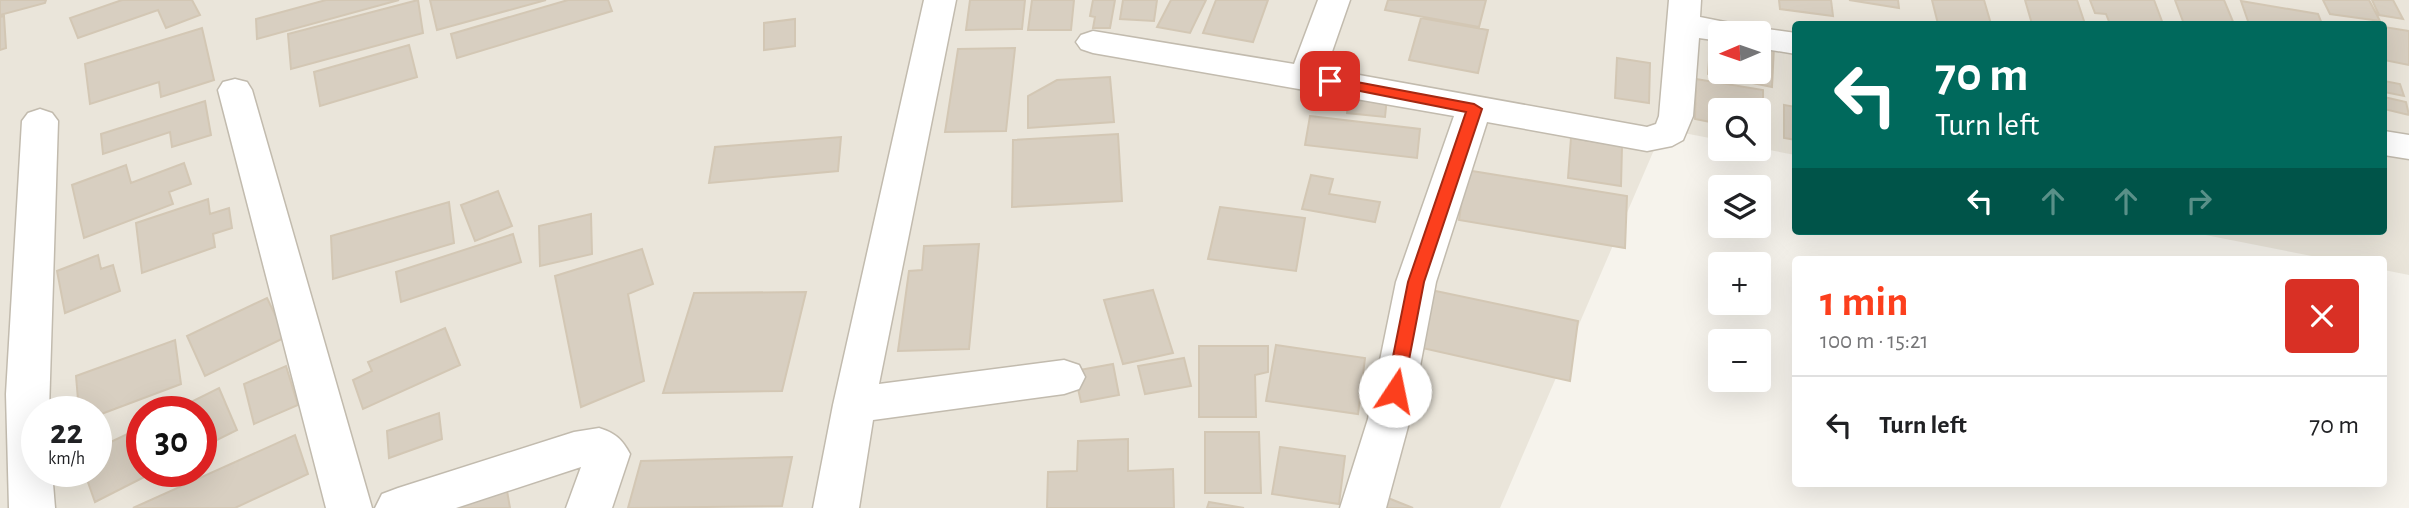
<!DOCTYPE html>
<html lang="en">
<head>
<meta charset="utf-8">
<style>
	body { margin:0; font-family:"Alegreya Sans",sans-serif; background:#f2f2f2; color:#202124; height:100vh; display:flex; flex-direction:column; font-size:26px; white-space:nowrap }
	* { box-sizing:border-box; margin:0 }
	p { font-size:23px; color:#757577 }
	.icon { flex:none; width:38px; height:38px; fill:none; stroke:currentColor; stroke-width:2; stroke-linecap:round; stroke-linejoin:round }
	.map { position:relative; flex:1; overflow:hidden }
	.details { position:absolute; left:1792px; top:256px; width:595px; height:231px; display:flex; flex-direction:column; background:#fff; border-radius:7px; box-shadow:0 7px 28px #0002 }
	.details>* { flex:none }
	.banner { position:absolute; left:1792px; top:21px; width:595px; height:214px; border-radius:7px; box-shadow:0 7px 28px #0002; background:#00695c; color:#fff; overflow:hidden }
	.needle { width:46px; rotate:268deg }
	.controls { position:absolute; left:1708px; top:21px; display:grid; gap:14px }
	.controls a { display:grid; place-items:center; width:63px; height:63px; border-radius:7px; background:#fff; box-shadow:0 7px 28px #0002; font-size:35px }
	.speed { position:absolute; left:21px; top:396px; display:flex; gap:14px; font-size:35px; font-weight:700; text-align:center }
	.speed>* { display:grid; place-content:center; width:91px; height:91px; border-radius:50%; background:#fff; box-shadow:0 7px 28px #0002; line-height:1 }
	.speed small { font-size:18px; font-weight:400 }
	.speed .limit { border:10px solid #d22; background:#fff; color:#111 }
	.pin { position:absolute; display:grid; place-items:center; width:60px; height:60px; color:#fff; margin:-30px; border-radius:14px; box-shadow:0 4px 10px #0006 }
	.me { position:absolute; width:77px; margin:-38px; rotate:11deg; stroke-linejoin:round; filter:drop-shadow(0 0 5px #0008) }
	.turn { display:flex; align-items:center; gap:24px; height:147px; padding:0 28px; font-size:32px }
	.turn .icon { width:91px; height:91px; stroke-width:2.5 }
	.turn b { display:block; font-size:49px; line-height:60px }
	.lanes { display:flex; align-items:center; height:66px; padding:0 28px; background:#0003; justify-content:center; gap:35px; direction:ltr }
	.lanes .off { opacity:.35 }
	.round { display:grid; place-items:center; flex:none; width:74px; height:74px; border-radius:7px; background:#f2f2f2 }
	.head { display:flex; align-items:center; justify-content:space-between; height:119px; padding:0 28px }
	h1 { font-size:42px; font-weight:700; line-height:52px; color:#fc3f1d }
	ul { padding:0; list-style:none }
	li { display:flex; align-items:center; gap:21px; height:98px; padding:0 28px; border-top:2px solid #e0e0e0 }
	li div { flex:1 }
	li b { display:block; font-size:26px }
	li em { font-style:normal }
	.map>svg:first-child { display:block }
</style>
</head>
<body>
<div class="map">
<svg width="2409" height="508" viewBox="0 0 2409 508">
	<rect width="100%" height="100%" fill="#f6f3ec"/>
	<path fill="#eae5da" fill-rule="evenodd" d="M0,0H2409V275L2384,270V259H2327L2185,231H2384V24H1796L1795,155L1759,148V110H1720V140L1663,129L1500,508H0ZM1720,33H1759V72H1720ZM37,411H96V471H37ZM142,411H201V471H142Z"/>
	<path fill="#d8cfc1" stroke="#d3c7b4" stroke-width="2" d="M0,0H46L45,3L0,15Z
		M122,0H192L200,15L166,28L158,10L78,38L70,18Z
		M326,0H399L257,39L256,19Z
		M418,0L423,33L291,69L288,34Z
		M430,0H546L437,30Z
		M568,0H608L612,11L457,58L451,34Z
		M970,0H1025L1022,29L966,30Z
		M1032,0H1074L1071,30H1028Z
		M1093,0H1115L1110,28H1093L1095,17L1090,16Z
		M1123,0H1157L1154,21L1120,19Z
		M1171,0H1206L1190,33L1157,27Z
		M1216,0H1268L1253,42L1203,33Z
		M1388,0H1486L1479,27L1385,10Z
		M1779,0H1831L1833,16L1780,9Z
		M1849,0H1898L1899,8Z
		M1932,0H1984L1991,24H1938Z
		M2025,0H2077L2085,24H2032Z
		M2090,0H2154L2163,24H2110L2106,14L2095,13Z
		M2175,0H2224L2234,24H2184Z
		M2323,0H2369L2380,21L2330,14Z
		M2372,0H2393L2403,19L2379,15Z
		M2241,1L2318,14L2322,24H2249Z
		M4,16L6,48L0,50V17Z
		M1421,18L1488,30L1478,73L1409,60Z
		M795,19V46L764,50V23Z
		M2384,27L2409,31V65L2384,60Z
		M202,28L214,80L161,97L159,82L90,104L85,64Z
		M1711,34L1720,36V72H1759V43L1774,46L1772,87L1708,74Z
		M409,45L417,77L320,106L314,72Z
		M1015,48L1006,131L945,132L958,49Z
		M1617,58L1650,63L1649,103L1615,98Z
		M1110,77L1114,122L1028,128V96L1057,80Z
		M1696,79L1763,90V131L1759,130V110H1720V124L1695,119Z
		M2384,81L2400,84L2404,96L2384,92Z
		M1316,86L1345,90L1342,105L1313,102Z
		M1350,93L1387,97L1385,117L1347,113Z
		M2384,97L2406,102L2409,115L2384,109Z
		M205,101L211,135L172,147L170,132L103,154L101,134Z
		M1784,105L1796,107V140L1784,138Z
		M1310,116L1420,129L1417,158L1305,145Z
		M1118,134L1122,201L1012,207L1013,140Z
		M841,137L838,171L709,183L715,147Z
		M1571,138L1622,146L1621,186L1568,178Z
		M184,163L191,184L169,192L173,204L84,238L72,185L126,165L131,183Z
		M1466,170L1627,196L1625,248L1459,220Z
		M1311,175L1333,179L1329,194L1380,202L1375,222L1302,209Z
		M498,191L512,226L475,241L461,205Z
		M208,199L210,214L229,208L232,228L213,234L215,247L142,273L136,223Z
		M449,202L454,243L333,279L331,236Z
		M1220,207L1305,218L1296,271L1208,259Z
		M591,214L592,254L540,266L539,226Z
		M513,234L521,262L401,302L396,272Z
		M979,244L969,349L898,351L909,271L922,270L924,246Z
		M642,249L653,284L628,294L644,381L581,407L555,276Z
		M98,255L101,269L113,265L120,291L65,313L57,271Z
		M1153,290L1173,353L1123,364L1104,300Z
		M1431,290L1578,321L1570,381L1418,347Z
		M806,292L782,391L663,393L694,293Z
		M267,298L286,337L205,376L187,336Z
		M445,328L460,365L363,409L353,380L372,371L368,362Z
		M175,340L181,384L96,416V411H79L76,376Z
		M1276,345L1365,358L1358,414L1266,401Z
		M1199,346H1268V372L1255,375L1256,417H1199Z
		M1184,358L1191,386L1145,394L1138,366Z
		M1113,364L1119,395L1081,402L1074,371Z
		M286,366L298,405L254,424L244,384Z
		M219,388L237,430L201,448V411H173Z
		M439,413L442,439L389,458L387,431Z
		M142,427V471H156L95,502L84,471H96V449Z
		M1205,432H1259L1261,493H1205Z
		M295,435L308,474L235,508H133Z
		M1128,439V471L1173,469L1174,508H1047L1048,472L1077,471L1078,441Z
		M1280,447L1345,456L1339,504L1272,494Z
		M792,457L782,506L628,508L641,461Z
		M506,485L510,508H443Z
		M1388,498L1413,508H1384Z
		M1209,502L1244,508H1207Z"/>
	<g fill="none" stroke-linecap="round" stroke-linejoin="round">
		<defs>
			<path id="minor" d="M924,0H956L879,384L1064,360L1079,365L1085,377L1079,389L1064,394L873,420L859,508H813L833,405Z
				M1318,0H1350L1326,69L1647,127L1656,124L1659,116L1669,0H1701L1700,17L1745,26L1748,31L1759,28L1796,33V54L1759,48V33H1720V41L1699,38L1693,116L1683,140L1672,146L1647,151L1487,122L1436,282L1410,419L1386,508H1340L1368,419L1396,282L1454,116L1093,53L1081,49L1076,42L1081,35L1093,31L1294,64Z
				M235,79L247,82L252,90L372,508H326L218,90L223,82Z
				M40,109L52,113L58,121L49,411H37V471H52L55,508H9L6,394L22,121L28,113Z
				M2384,131L2409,135V159L2384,155Z
				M599,428C615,433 622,439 630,454L612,508H566L581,467L456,508H375L382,494L398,488L574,432Z"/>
		</defs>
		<use href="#minor" stroke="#c2bbae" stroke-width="3"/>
		<use href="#minor" fill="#fff" fill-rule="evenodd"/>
	</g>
	<path fill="#fc3f1d" stroke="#a42913" stroke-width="2" d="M1330,77L1474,104L1482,109L1424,282L1403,391L1401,396H1389L1386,391L1408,282L1466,112L1325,84L1323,81Z"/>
</svg>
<div class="controls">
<a><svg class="needle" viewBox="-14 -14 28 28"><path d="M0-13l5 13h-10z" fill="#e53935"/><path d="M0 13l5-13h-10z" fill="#757577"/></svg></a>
<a><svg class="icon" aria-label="search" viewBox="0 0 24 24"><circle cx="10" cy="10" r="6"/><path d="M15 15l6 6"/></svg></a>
<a><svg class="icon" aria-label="layers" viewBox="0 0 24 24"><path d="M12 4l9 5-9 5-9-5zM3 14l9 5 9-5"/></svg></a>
<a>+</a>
<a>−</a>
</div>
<div class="speed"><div>22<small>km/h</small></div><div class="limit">30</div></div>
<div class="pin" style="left:1330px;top:81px;background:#d93025"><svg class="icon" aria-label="arrive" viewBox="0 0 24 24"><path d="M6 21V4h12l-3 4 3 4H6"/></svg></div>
<svg class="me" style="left:1395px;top:391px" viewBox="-20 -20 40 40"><circle r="19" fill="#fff"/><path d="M0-13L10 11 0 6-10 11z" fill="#fc3f1d"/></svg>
<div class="banner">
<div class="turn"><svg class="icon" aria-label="left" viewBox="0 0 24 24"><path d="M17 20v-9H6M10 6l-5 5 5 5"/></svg><div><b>70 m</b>Turn left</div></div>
<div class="lanes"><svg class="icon" aria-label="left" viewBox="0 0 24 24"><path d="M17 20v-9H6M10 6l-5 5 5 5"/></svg><svg class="icon off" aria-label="ahead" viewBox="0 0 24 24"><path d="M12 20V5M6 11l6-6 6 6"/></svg><svg class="icon off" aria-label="ahead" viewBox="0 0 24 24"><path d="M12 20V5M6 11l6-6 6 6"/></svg><svg class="icon off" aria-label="right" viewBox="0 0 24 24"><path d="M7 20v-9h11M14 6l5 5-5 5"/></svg></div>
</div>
<section class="details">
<div class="head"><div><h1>1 min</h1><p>100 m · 15:21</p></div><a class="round" style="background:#d93025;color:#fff"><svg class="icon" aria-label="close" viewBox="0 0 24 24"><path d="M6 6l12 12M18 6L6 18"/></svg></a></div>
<ul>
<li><svg class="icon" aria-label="left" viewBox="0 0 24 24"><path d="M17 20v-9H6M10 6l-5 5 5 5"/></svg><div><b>Turn left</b></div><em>70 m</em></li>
</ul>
</section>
</div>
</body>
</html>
